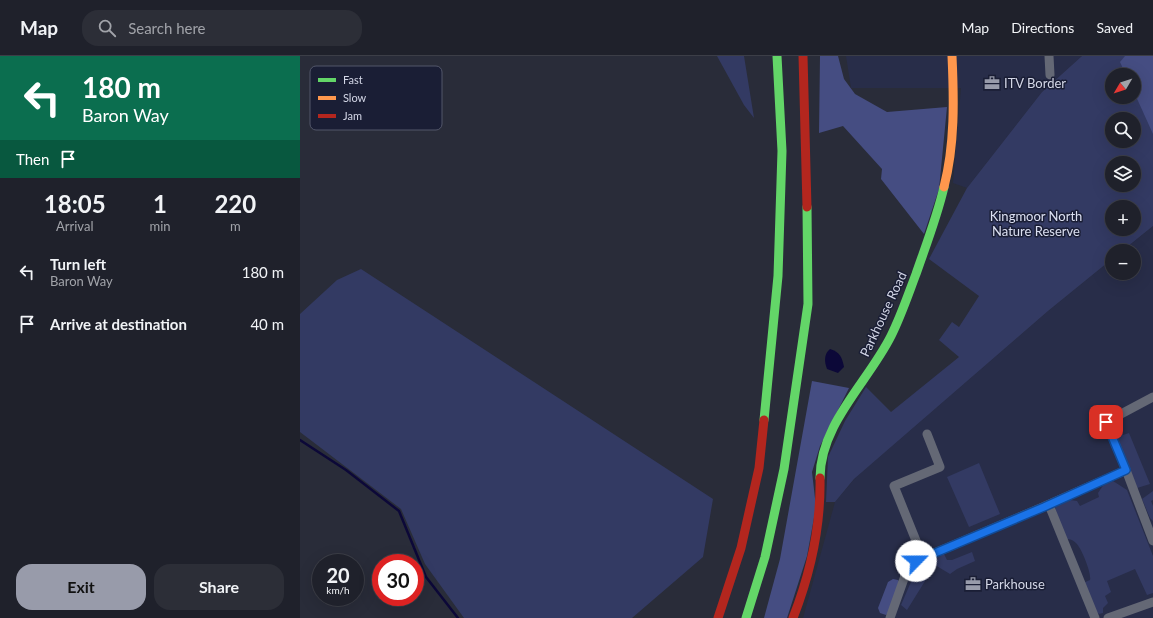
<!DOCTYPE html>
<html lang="en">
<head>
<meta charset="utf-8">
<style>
	body { margin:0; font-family:Lato,sans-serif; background:#2c2e37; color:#f1f3f6; height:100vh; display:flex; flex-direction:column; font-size:15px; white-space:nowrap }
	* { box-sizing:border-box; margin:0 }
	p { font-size:13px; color:#a1a3a9 }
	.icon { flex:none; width:22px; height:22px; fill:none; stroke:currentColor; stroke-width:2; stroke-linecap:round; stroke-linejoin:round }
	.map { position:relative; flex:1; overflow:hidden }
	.drawer { display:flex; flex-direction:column; background:#1f212b; width:300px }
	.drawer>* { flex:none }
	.guide { background:#0b6e4f; color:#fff; overflow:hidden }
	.needle { width:26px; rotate:231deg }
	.tools { position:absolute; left:805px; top:12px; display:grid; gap:8px }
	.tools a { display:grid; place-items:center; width:36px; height:36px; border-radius:50%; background:#1f212b; box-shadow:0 4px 16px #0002,0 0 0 1px #3c3e47; font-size:20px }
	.speed { position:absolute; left:12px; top:498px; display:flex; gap:8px; font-size:20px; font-weight:700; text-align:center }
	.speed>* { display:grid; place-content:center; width:52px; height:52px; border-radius:50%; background:#1f212b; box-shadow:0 4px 16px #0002,0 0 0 1px #3c3e47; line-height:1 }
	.speed small { font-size:10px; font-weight:400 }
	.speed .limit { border:6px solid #d22; background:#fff; color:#111 }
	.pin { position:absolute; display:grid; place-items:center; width:34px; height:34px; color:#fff; margin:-17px; border-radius:8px; box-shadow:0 2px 6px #0006 }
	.me { position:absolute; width:44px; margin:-22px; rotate:67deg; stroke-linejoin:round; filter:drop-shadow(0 0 3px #0008) }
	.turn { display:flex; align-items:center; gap:14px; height:84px; padding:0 16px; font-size:18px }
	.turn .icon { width:52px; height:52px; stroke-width:2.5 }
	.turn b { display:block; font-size:28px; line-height:34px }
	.then { display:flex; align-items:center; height:38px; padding:0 16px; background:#0003; gap:8px; font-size:15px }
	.eta { display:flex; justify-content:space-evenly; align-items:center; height:68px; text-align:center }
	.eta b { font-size:24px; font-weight:700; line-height:28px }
	.primary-button { display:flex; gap:8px; margin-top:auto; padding:8px 16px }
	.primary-button a { flex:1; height:46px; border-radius:16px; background:#989baa; color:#111; font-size:16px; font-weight:700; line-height:46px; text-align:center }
	.primary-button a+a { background:#2c2e37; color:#f1f3f6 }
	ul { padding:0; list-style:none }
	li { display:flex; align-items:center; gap:12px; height:52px; padding:0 16px }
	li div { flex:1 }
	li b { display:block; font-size:15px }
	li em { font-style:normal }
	header { display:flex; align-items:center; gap:24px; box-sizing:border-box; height:56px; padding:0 20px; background:#1f212b; border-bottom:1px solid #3c3e47 }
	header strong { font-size:19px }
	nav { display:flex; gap:22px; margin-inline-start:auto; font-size:14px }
	.search { width:280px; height:36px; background:#2c2e37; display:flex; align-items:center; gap:10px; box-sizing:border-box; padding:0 14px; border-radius:16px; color:#a1a3a9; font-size:15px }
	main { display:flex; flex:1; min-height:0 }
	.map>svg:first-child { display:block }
</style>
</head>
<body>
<header>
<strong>Map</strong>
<div class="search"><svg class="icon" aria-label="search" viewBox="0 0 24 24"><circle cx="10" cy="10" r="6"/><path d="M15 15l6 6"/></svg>Search here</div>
<nav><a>Map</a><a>Directions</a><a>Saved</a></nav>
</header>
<main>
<section class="drawer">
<div class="guide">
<div class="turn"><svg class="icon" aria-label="left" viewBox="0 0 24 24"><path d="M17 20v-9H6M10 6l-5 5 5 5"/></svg><div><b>180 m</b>Baron Way</div></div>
<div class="then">Then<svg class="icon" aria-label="arrive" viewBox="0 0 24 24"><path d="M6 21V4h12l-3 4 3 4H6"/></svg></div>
</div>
<div class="eta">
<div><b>18:05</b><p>Arrival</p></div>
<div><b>1</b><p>min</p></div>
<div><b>220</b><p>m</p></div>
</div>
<ul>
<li><svg class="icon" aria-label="left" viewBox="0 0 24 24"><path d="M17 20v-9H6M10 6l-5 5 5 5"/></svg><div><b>Turn left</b><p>Baron Way</p></div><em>180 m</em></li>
<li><svg class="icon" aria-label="arrive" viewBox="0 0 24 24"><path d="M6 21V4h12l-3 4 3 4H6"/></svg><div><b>Arrive at destination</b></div><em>40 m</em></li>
</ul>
<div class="primary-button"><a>Exit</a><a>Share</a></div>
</section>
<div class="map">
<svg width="853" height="562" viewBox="0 0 853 562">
	<rect width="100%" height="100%" fill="#292c39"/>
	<path fill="#282d49" d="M546,0H782L742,36L667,132L653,127L661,32H551Z
		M853,170V562H503L535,446L556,421L748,255L812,203V217H834V195H822Z"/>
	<path fill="#333a63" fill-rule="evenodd" d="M417,0H444L454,62L444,49Z
		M782,0H853V170L822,195H812V203L748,255L554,423L535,446H526L528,401L545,365L566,331L591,356L659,301L639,284L652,266L659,271L679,240L629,203L667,132L742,36ZM812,19H834V41H812ZM812,63H834V85H812ZM812,107H834V129H812ZM812,151H834V173H812Z
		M61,213L413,443L403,501L332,562H164L125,508L101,453L0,376V258L37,224Z
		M816,363L823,379L829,377L850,428L837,432L810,373L812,366Z
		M679,407L700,458L669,471L647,421Z
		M813,425L827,434L853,500V537L847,539L835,513L807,525L811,536L805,540L808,547L803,552V557L799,558L795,555L783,527L790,524C792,518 781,491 776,487C772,483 769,483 764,483L755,451L770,444L777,445L780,450L799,441L798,437L804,428Z
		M853,435V444L851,445L853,450V465L850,462L842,443Z
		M672,496L675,505L657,513L650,518L635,509L607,554L601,549L617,512L644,498L647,504H652Z"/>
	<path fill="#454d82" d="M520,0H538L544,23L555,38L587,56L647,51L639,133L624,178L581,123L582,113L543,70L519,77Z
		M825,0H853V78L834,36V19H826L820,6Z
		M512,325L549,332L520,390L512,416L516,451L507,500L487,562H464L480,503Z
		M593,523L598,524L600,528L589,557L586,559L580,557L578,552L588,526Z"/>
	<path fill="#0c0838" d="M530,293C540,296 542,301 544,311L538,317L527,313C524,305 524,298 530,293Z"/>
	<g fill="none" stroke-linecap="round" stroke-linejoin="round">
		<path stroke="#0c0838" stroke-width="2.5" d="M0,384L46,414L99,455L126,521L158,562"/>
		<path stroke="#646875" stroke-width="9" d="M749,0L750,19
			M826,414L853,485
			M749,449L795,562
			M623,502L594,430L640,411L627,378
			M590,562L606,517L616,505L743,451L826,414L806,366L853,341
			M808,562L853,546"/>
		<path stroke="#63d668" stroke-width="9" d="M464,364L478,220L482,95L477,0
			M520,422C520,368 568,326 591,280C601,260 608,239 616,218C626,189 637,161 644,131
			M446,562L465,501L484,413L508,248L507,151"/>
		<path stroke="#ff974d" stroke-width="9" d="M644,131C655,88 654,44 652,0"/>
		<path stroke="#b3261e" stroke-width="9" d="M503,0L507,151
			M418,562L441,492L459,412L464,364
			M493,562C511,516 521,471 520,422"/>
	</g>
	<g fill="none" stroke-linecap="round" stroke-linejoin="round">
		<defs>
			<path id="route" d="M616,505L744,451L826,414L806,366"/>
		</defs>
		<use href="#route" stroke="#114b97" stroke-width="10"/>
		<use href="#route" stroke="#1a73e8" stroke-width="7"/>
	</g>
	<defs>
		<symbol id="office-bare" viewBox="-9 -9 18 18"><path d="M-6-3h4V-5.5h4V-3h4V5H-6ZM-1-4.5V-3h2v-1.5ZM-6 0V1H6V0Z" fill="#989baa" stroke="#1a1e35" stroke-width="2.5" paint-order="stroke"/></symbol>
	</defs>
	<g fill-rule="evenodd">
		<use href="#office-bare" x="681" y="16" width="22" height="22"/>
		<use href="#office-bare" x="662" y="517" width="22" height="22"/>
	</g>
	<g text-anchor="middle" stroke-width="3" stroke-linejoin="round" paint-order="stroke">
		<g font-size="13" fill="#d4d7e7" stroke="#1a1e35" text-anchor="start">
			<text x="704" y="32">ITV Border</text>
			<text x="685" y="533">Parkhouse</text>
		</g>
		<g font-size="13" fill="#dce0f2" stroke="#1a1e35">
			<text x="736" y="165">Kingmoor North<tspan x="736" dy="15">Nature Reserve</tspan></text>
		</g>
		<g font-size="13" fill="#d4d7e7" stroke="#1a1e35">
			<text transform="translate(583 258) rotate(-65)" y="5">Parkhouse Road</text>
		</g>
	</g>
	<rect x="10" y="10" width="132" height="64" rx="6" fill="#1a1e35" stroke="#52566a" stroke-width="1"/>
	<rect x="18" y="22" width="18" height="4" fill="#63d668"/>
	<rect x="18" y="40" width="18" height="4" fill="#ff974d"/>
	<rect x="18" y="58" width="18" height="4" fill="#b3261e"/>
	<g font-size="11" fill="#d4d7e7">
		<text x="43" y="28">Fast</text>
		<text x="43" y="46">Slow</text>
		<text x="43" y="64">Jam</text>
	</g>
</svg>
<div class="tools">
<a><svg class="needle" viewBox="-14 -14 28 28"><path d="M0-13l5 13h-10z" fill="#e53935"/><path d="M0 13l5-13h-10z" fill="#a1a3a9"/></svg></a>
<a><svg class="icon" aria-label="search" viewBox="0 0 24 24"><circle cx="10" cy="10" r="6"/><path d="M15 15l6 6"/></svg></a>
<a><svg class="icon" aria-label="layers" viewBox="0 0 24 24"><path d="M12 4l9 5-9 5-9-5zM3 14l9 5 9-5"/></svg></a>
<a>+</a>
<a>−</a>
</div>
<div class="speed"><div>20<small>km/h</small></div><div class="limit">30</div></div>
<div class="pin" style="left:806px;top:366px;background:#d93025"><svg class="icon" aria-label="arrive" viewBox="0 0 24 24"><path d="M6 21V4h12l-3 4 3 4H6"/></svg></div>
<svg class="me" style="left:616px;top:505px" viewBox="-20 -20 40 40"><circle r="19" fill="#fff"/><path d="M0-13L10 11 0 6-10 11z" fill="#1a73e8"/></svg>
</div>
</main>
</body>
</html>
